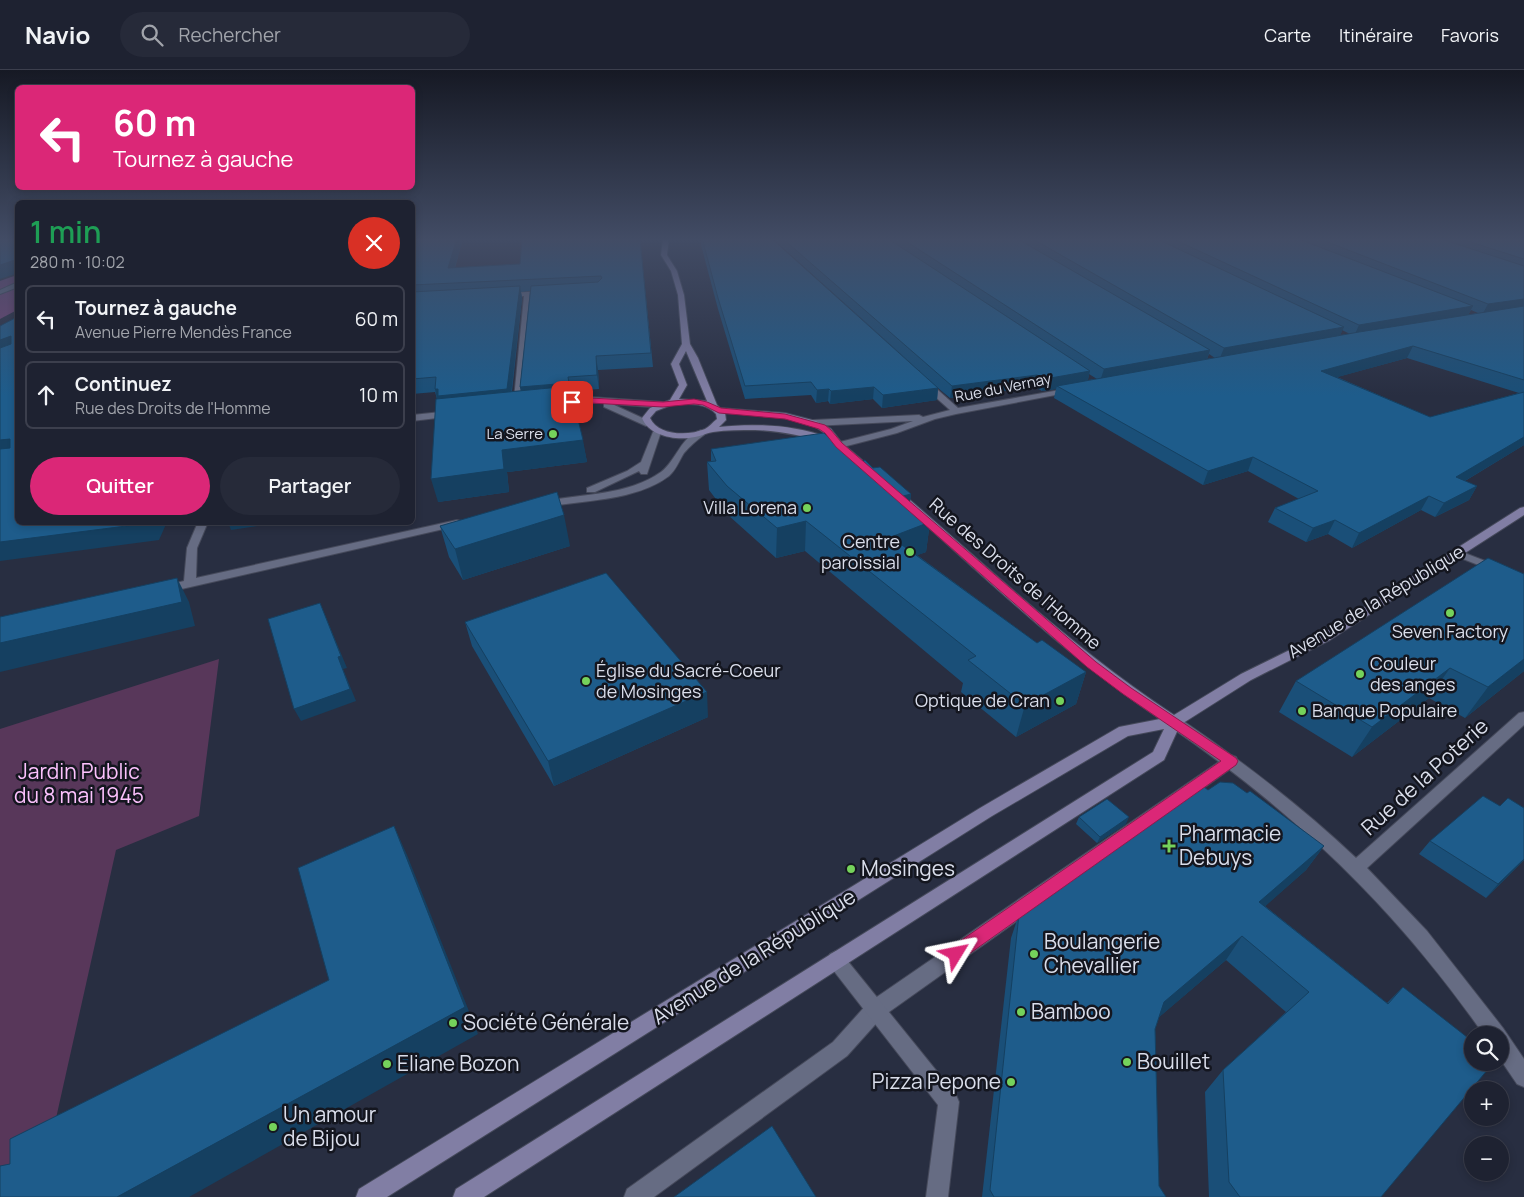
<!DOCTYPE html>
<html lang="fr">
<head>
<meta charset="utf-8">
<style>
	body { margin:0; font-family:Manrope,sans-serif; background:#262a39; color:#f1f3f6; height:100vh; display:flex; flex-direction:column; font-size:19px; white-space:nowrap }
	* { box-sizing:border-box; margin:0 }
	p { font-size:16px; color:#a1a4ab }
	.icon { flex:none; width:28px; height:28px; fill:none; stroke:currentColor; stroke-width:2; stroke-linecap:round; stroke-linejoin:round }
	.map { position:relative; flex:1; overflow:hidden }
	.details { position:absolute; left:15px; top:130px; width:400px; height:325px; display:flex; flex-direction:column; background:#1e2231; border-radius:8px; box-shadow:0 2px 8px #0003,0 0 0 1px #3c3f4d }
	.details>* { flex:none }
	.hud { position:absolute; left:15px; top:15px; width:400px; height:105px; border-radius:8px; box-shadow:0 2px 8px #0003,0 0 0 1px #3c3f4d; background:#db2777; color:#fff; overflow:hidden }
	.fabs { position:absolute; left:1464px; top:956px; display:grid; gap:10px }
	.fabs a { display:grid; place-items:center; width:45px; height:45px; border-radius:50%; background:#1e2231; box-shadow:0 2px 8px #0003,0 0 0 1px #3c3f4d; font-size:25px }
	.pin { position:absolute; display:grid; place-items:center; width:42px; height:42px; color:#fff; margin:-21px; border-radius:10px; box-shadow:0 2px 8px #0006 }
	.me { position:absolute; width:55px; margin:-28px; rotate:55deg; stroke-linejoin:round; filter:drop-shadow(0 0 4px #0008) }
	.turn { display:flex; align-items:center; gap:18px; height:105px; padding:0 15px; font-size:22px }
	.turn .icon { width:65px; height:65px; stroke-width:2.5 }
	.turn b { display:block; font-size:35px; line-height:42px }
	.round { display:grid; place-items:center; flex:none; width:52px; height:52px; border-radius:26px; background:#262a39 }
	.overview { display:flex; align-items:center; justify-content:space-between; height:85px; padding:0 15px }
	h1 { font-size:30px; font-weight:600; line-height:38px; color:#1e9e55 }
	.primary-button { display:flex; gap:10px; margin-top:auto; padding:10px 15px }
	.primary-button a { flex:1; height:58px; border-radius:30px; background:#db2777; color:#fff; font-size:20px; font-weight:600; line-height:58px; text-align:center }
	.primary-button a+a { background:#262a39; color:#f1f3f6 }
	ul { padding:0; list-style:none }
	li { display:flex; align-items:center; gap:15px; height:68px; margin:0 10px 8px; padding:0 5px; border:2px solid #3c3f4d; border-radius:8px }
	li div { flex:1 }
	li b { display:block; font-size:19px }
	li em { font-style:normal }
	header { display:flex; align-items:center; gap:30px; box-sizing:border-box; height:70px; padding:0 25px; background:#1e2231; border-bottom:1px solid #3c3f4d }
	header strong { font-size:24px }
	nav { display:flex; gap:28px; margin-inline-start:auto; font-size:18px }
	.search { width:350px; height:45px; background:#262a39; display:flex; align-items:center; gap:12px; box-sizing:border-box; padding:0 18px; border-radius:28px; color:#a1a4ab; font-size:19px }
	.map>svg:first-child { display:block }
</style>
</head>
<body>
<header>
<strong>Navio</strong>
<div class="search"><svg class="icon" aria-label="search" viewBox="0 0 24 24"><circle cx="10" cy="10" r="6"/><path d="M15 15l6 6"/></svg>Rechercher</div>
<nav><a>Carte</a><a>Itinéraire</a><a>Favoris</a></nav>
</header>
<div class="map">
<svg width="1524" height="1127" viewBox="0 0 1524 1127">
	<rect width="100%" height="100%" fill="#282e41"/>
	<path fill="#58375a" d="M219,589L199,746L116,780L46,1093L0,1125V659Z"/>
	<path fill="#764578" d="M17,205V240L0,249V211Z"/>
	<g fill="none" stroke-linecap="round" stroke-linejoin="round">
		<defs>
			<path id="service" d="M1231,685L1236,687L1238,691L1236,695L882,947L847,986L654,1127H624L627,1119L833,972L868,933L1226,687Z"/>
			<path id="minor" d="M546,221L549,223L548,224L531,226L520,337L513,339L524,226L506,227L503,225L506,223Z
				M923,312H929L958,338L1071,318L1075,320L1071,322L956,344L935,349L897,363L839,378L834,375L836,373L891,359L913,351L813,356L809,353L813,350L919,345L923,347L950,340L923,316Z
				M590,327L663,332L667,335L663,338L612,334L649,351V355L646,356L604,337V333H590L558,336L554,333L558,330Z
				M451,341L454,342V346L412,351V345Z
				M657,359L661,362L647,404H641L639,401L595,422H587V418L627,401L641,392L653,362Z
				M701,360L705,363L704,365C697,370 690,376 684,383C679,391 676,400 669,406C636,431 584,430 545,437L540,434L545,431C583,424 629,425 661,402C677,390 680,367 701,360Z
				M457,450L461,451L462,453L461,455L164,523L158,519L160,517L184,511L187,478L198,452H208L197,478L196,508Z
				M1457,480L1524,506V513L1453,485L1451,483Z
				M1524,642V655L1367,798L1427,861L1503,958L1524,989V1017L1517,1014L1500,989V965H1484C1396,839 1296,743 1169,656L1167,652L1169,648H1179C1242,691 1301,736 1356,788L1519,643Z
				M836,881L842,884L956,1025L959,1032L948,1127H926L938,1035L830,896L827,890L830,884Z"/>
			<path id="tertiary" d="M18,212V217L0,224V220Z"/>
			<path id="secondary" d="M663,168H669L667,185L677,201L684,225L690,274L698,288L717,335L720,338L785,343L816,351L831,359L842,373L875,401V405H869L831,371L827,373C803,366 781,361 755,360C741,360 727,360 713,362C707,363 701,366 695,367C676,371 649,366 642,348L650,338L670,330L679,315L671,294L682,274L678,225L671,201L661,185ZM686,281L707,331L679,329L687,315L679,294ZM674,334C688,334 706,332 716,344L717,349C713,352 709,357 705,359C689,366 658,366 650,348L656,341ZM725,343C752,345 811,345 828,367C793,355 756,353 719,357L726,350Z
				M898,422L902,423C990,499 1076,581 1174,645L1241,604L1322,564L1520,438L1524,437V445L1330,570L1251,610L1180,655L1164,690L484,1127H453L456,1119L1153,682L1164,659L1128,666L992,746L387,1127H356L359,1119L980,738L1119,657L1160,649C1064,585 981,503 894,427V423Z"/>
		</defs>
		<use href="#service" stroke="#45495a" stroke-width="2"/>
		<use href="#minor" stroke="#45495a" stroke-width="2"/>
		<use href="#tertiary" stroke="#45495a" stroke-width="2"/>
		<use href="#secondary" stroke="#45495a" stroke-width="2"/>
		<use href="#service" fill="#666c83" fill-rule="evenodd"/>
		<use href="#minor" fill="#666c83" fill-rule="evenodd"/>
		<use href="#tertiary" fill="#666c83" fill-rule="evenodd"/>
		<use href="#secondary" fill="#817ea4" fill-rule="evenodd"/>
	</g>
	<path fill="#1a4f78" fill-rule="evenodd" d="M412,168H463L455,198L520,194L640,168L653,297L598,300L599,319L572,321L587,392L507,402L509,422L438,432L437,329L435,322L412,324ZM530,221L520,317L521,321H512L522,228L521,222Z
		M701,168H771L920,301L772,168H1524V375L1465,411L1477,416L1469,430L1435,447L1421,440L1352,478L1328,464L1306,472L1268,452L1275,438L1299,429L1248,401L1203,415L1054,328L1056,319L1042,321L1035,317L950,328L938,318L937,330L882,338L873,329L830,334L828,331L816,333L811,325L745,329L718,239L701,175ZM1471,240L1478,243L1468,245ZM1342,260L1350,264L1340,266ZM1209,284L1215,288L1207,289ZM1407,288L1519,323L1430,347L1337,307ZM1089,304L1097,309L1088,310Z
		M711,379L854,393L873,398L911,424L909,438L930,452L926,482L917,485L1037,573L1086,602L1076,634L1016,667L961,622L963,613L805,481L776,488L728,445L709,420L707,392L711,391Z
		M507,437L570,476L463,510L449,487L440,456Z
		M1524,504V601L1465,648L1429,628L1352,687L1279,642L1296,611Z
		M465,552L708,647L554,716L472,576Z
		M1208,720L1324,776L1306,800L1265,836L1387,933L1403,917L1381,1127H1209L1205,1022L1223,1000L1286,942L1226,890L1159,947L1155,959L1159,1116L1166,1127H982L1011,868L1019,844L1114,779L1122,762L1160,747Z
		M1500,736L1524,790L1486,828L1419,784L1430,771Z
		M1079,747L1126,754L1097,773L1076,754Z"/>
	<path fill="#154061" d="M457,168H463L451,210L448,198Z
		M18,189V203L0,209V195Z
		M520,216L522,228L510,333L438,334L435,319H438Z
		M1524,229V239L1482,245L1488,234Z
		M1473,236L1467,247L1354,266L1359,255Z
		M1344,257L1339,268L1219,290L1224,278Z
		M11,266L18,277L0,286V270Z
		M1413,276L1407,288L1316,313L1321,301Z
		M1210,280L1206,292L1100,311L1104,299Z
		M596,286L598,300L599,319L597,305Z
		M1090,301L1087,313L1057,316L1056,319L1042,321L1045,309Z
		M1037,305L1035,317L950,328L952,316Z
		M569,313L571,327L523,332L520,317Z
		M874,317L873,329L830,334L831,321Z
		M938,318L937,330L882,338L883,325Z
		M829,319L828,331L816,333L817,320Z
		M1524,367V375L1448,421L1456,407Z
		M10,369L18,382L0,387V370Z
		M583,370L587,392L507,402L509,422L438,432L431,409L502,380Z
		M1253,387L1248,401L1203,415L1208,401Z
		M1477,416L1469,430L1435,447L1444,433Z
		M911,424L907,454L895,428Z
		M1429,426L1421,440L1352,478L1359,463Z
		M564,445L570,476L463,510L455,479Z
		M1335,450L1328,464L1306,472L1313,458Z
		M806,451L805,481L776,488L777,458Z
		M150,452H167L159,470L0,491V472Z
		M228,452H285L231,460Z
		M930,452L926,482L887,497L891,467Z
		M177,508L189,532L195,556L0,602V573Z
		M320,533L347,598L343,599L356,631L301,651L294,639L338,587Z
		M1524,589V601L1465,648L1488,617Z
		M1450,598L1429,628L1352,687L1372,657Z
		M1086,602L1076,634L1016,667L1025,635Z
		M707,622L708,647L554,716L548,691Z
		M1129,747L1126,754L1097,773L1100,767Z
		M394,756L407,785L478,964L189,1127H117L465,937Z
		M1324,776L1306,800L1243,856L1259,832Z
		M1524,789V790L1486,828L1498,814Z
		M1242,866L1226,890L1150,955L1164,932Z"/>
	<path fill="#1e5c8b" stroke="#154061" d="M0,168H18V189L0,195Z
		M412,168H457L448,198L520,194L522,168H640L651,283L596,286L597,305L568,307L569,313L520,317L531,216L598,212L602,208L601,206L412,215Z
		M702,168H771L938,318L883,325L874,317L831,321L829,319L817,320L811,312L745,316L718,228Z
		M782,168H887L1090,301L1045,309L1037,305L952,316Z
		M901,168H1016L1210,280L1104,299Z
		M1031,168H1155L1344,257L1224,278Z
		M1171,168H1296L1473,236L1359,255Z
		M1317,168H1438L1524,196V229L1488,234Z
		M1458,168H1524V189Z
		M520,216L507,319L438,326V319H435L436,307L412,309V222Z
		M1524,236V310L1413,276L1321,301L1430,347L1524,322V367L1456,407L1477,416L1444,433L1429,426L1359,463L1335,450L1313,458L1275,438L1318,421L1253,387L1208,401L1057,316L1359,262Z
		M15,248H18V452L150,453L0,472V379L10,378V369L0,370V278L11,274V266L0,270V256Z
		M570,316L583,370L502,380L504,399L431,409L436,329Z
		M824,363L854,393L865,390L873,398L880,397L911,424L895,428L930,452L891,467L1037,573L1042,570L1086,602L1025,635L968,590L976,586L806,451L777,458L727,416L707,392L716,391L711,379Z
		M557,422L564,445L455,479L440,456Z
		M1488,488L1524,504V589L1488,617L1450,598L1372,657L1296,611Z
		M606,503L707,622L548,691L465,552Z
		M177,508L182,532L0,573V547Z
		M320,533L341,586L338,587L350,619L294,639L268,549Z
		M1220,712L1233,713L1247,723L1250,721L1324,776L1259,832L1388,934L1403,917L1472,971V992H1494L1381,1127H1240L1229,1112L1223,1000L1309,922L1242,866L1164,932L1155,959L1159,1116L1166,1127H994L990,1120L1019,844L1129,768L1122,762L1152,740L1160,747L1204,717L1208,720Z
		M1483,726L1500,736L1508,728L1524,738V789L1498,814L1430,771Z
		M1107,729L1129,747L1100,767L1079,747Z
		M394,756L465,937L117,1127H0V1096L10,1094V1069L329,910L298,798Z
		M772,1056L816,1127H674Z"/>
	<linearGradient id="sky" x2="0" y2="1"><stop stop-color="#161924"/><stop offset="0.52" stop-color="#424c65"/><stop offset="1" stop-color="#424c65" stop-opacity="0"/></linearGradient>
	<rect width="1524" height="326" fill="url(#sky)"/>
	<path fill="#db2777" stroke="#8e194d" d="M590,328L663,332L694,329L707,332L721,338L785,344L825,355L831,360L842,373L1096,592L1131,618L1236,688L1238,691L1236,695L962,889L956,891L950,889L948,884L950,878L1221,691L1123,624L1087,597L836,377L825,363L819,359L785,349L719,343L703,335L694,334L663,337L590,333L572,334L568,332L572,330Z"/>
	<g fill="#75d25b" stroke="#14161f" stroke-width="2">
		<circle cx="553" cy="364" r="5"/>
		<circle cx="807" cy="438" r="5"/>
		<circle cx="910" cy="482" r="5"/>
		<circle cx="1450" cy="543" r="5"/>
		<circle cx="1360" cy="604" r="5"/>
		<circle cx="586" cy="611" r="5"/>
		<circle cx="1060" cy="631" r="5"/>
		<circle cx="1302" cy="641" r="5"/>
		<path d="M1166.5 768.5h5v5h5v5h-5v5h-5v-5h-5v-5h5z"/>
		<circle cx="851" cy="799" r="5"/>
		<circle cx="1034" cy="884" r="5"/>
		<circle cx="1021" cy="942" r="5"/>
		<circle cx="453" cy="953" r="5"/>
		<circle cx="1127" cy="992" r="5"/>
		<circle cx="387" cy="994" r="5"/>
		<circle cx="1011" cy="1012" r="5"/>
		<circle cx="273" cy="1057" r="5"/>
	</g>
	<g text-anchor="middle" stroke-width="5" stroke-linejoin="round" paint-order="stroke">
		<g font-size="15" fill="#dadeeb" stroke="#14161f">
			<text transform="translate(1003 318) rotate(-11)" y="5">Rue du Vernay</text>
		</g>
		<g font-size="15" fill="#dadeeb" stroke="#14161f" text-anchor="end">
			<text x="543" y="369">La Serre</text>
		</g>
		<g font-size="18" fill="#dadeeb" stroke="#14161f" text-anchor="end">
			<text x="797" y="444">Villa Lorena</text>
			<text x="900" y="478">Centre<tspan x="900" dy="21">paroissial</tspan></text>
			<text x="1450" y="568" text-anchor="middle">Seven Factory</text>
			<text x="1370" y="600" text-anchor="start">Couleur<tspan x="1370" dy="21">des anges</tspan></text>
			<text x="596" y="607" text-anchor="start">Église du Sacré-Coeur<tspan x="596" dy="21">de Mosinges</tspan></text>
			<text x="1050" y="637">Optique de Cran</text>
			<text x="1312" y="647" text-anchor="start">Banque Populaire</text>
		</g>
		<g font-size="18" fill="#dadeeb" stroke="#14161f">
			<text transform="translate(1015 504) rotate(41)" y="6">Rue des Droits de l'Homme</text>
			<text transform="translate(1376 532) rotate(-31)" y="6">Avenue de la République</text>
		</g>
		<g font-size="21" fill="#fdc2fe" stroke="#14161f">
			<text x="79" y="709">Jardin Public<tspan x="79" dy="24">du 8 mai 1945</tspan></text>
		</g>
		<g font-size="21" fill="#dadeeb" stroke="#14161f">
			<text transform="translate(1425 707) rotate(-42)" y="7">Rue de la Poterie</text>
			<text transform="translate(754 887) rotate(-32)" y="7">Avenue de la République</text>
		</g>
		<g font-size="21" fill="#dadeeb" stroke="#14161f" text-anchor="start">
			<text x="1179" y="771">Pharmacie<tspan x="1179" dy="24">Debuys</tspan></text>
			<text x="861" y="806">Mosinges</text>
			<text x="1044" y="879">Boulangerie<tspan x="1044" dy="24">Chevallier</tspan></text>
			<text x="1031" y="949">Bamboo</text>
			<text x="463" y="960">Société Générale</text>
			<text x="1137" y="999">Bouillet</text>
			<text x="397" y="1001">Eliane Bozon</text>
			<text x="1001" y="1019" text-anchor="end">Pizza Pepone</text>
			<text x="283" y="1052">Un amour<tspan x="283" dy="24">de Bijou</tspan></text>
		</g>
	</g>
</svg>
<div class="fabs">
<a><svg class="icon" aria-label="search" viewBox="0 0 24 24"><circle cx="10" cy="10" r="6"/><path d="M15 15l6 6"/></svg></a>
<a>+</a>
<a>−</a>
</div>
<div class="pin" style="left:572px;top:332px;background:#d93025"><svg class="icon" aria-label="arrive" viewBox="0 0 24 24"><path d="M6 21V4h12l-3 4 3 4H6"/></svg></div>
<svg class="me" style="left:956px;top:884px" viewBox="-20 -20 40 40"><path d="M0-17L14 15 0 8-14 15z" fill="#db2777" stroke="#fff" stroke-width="4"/></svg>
<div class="hud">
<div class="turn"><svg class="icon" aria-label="left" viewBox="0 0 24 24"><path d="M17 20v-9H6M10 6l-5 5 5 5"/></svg><div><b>60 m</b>Tournez à gauche</div></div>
</div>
<section class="details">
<div class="overview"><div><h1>1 min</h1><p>280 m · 10:02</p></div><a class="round" style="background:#d93025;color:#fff"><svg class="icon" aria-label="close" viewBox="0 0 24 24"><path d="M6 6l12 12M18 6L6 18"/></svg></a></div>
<ul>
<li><svg class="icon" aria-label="left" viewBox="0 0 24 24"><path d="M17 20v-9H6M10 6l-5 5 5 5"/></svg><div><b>Tournez à gauche</b><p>Avenue Pierre Mendès France</p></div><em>60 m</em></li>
<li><svg class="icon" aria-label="ahead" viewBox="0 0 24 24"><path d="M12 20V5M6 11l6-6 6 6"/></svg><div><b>Continuez</b><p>Rue des Droits de l'Homme</p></div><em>10 m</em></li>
</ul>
<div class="primary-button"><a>Quitter</a><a>Partager</a></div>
</section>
</div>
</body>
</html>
